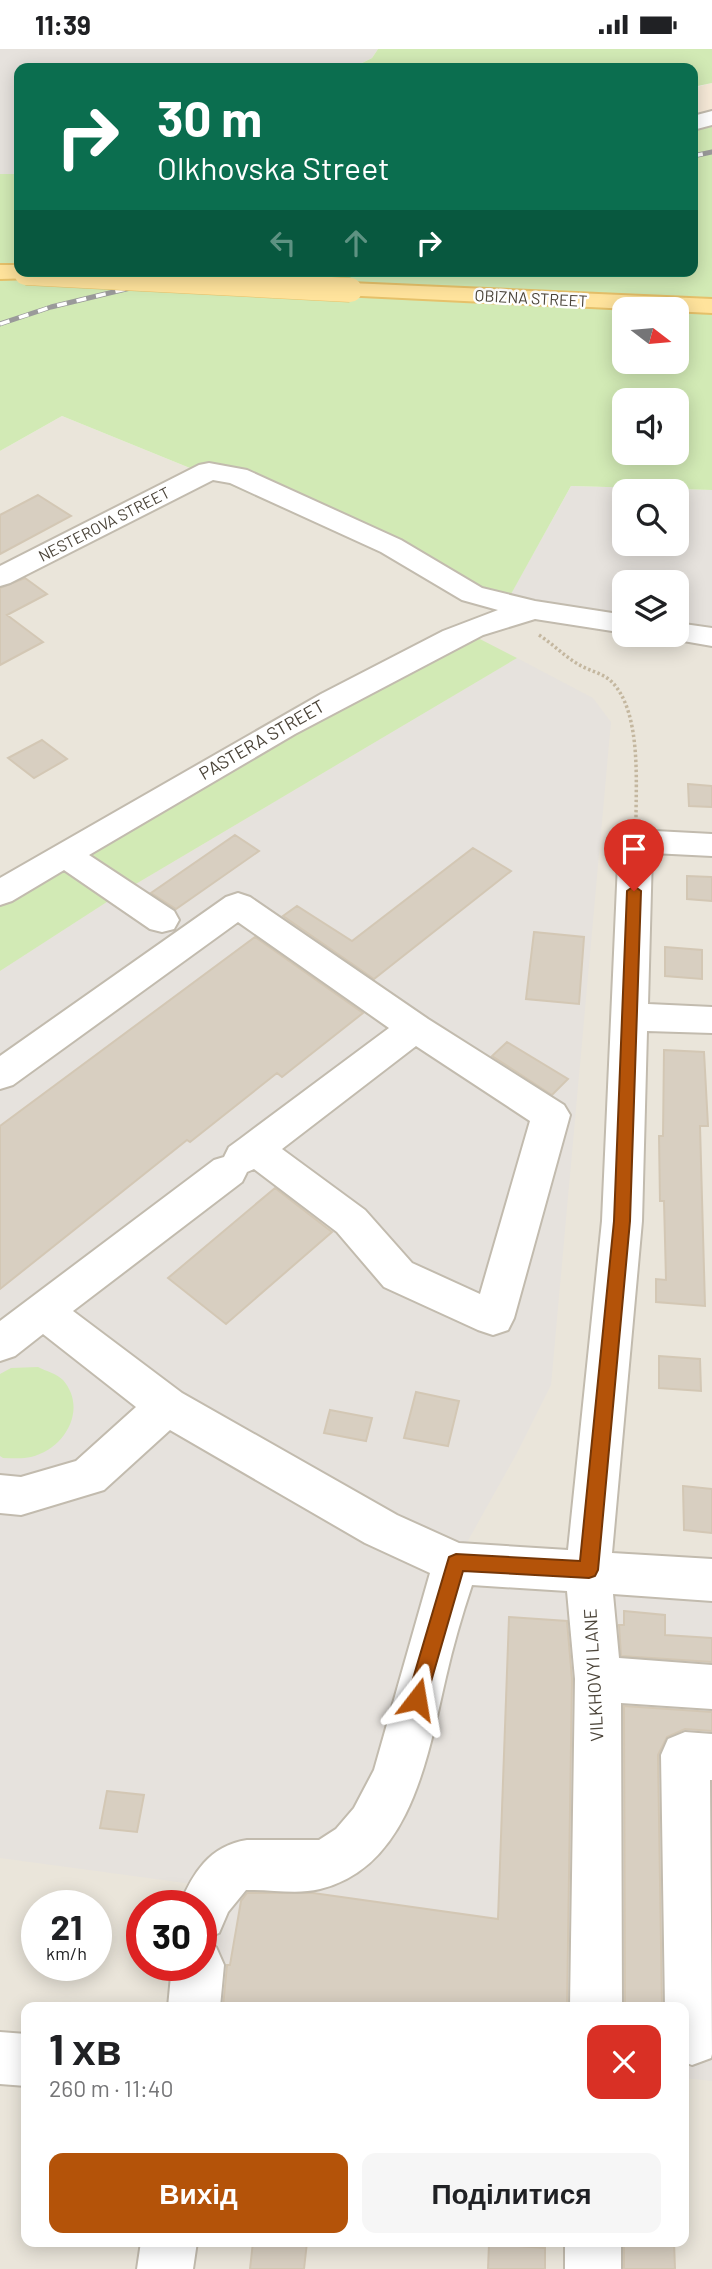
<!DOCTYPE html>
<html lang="uk">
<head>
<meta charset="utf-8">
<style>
	body { margin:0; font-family:Barlow,sans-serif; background:#f6f6f6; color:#202124; height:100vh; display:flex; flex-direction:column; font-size:26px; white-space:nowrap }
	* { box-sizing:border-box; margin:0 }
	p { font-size:23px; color:#757577 }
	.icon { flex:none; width:38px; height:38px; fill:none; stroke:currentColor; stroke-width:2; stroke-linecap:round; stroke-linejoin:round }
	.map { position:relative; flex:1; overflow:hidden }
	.panel { position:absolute; left:21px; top:1953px; width:668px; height:245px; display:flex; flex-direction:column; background:#fff; border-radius:14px; box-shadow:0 4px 18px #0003 }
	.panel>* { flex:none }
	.hud { position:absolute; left:14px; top:14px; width:684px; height:214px; border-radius:14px; box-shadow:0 4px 18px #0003; background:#0b6e4f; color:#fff; overflow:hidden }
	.needle { width:46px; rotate:106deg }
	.tools { position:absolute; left:612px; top:248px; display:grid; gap:14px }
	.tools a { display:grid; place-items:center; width:77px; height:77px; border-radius:14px; background:#fff; box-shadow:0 4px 18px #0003; font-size:35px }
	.speed { position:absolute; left:21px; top:1841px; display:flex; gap:14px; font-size:35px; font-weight:700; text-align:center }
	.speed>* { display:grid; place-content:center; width:91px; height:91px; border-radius:50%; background:#fff; box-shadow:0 4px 18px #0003; line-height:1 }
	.speed small { font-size:18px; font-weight:400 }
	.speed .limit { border:10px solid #d22; background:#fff; color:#111 }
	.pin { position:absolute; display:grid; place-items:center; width:60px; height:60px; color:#fff; margin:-72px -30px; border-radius:50% 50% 50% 0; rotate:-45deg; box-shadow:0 0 7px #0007 }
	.pin .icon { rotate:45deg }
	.me { position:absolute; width:77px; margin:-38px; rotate:14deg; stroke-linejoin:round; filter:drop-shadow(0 0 5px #0008) }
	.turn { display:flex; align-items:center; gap:24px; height:147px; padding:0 28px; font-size:32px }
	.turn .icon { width:91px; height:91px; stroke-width:2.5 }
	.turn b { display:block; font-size:49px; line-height:60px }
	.lanes { display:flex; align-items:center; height:66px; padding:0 28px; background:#0003; justify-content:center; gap:35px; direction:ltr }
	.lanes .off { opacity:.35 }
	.round { display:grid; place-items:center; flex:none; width:74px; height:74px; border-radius:14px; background:#f6f6f6 }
	.head { display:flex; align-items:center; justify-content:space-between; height:119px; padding:0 28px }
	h1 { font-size:42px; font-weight:700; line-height:52px }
	.primary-button { display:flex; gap:14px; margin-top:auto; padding:14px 28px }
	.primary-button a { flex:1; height:80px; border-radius:14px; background:#b45309; color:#fff; font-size:28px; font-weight:700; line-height:80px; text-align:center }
	.primary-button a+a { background:#f6f6f6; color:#202124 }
	.status { display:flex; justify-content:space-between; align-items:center; height:49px; padding:0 35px; background:#fff; direction:ltr }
	.status svg { height:19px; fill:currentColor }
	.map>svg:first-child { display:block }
</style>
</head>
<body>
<div class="status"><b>11:39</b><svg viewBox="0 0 49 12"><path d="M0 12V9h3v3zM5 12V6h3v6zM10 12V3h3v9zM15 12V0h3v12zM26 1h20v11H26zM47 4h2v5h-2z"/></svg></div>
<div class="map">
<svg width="712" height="2220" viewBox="0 0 712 2220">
	<rect width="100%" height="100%" fill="#f6f3ec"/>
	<path fill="#eae5da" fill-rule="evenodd" d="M62,367L212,428L383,505L460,549L625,582V586H652L712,596V2220H0V402ZM37,1857H96V1916H37ZM142,1857H201V1916H142ZM26,1958H684V2193H26Z"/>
	<path fill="#f7ead8" d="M712,34V74L693,78V39Z"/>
	<path fill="#e6e2dd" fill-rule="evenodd" d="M0,0H378L372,9L352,19H19V125H0Z
		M571,437L712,441V581L677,575V534H625V566L510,546ZM625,443H677V495H625Z
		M517,609L593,649L611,673L551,1336L517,1404L456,1513L712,1531V2032L684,2029V1958H194L198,1916H201V1874L215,1838L0,1809V922L121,844Z"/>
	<path fill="#d2eab5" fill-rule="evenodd" d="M378,0H712V34L693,38V19H352L372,9Z
		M712,74V441L571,437L501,563L459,549L383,505L212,428L62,367L0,402V125H19V222H693V78ZM625,261H677V313H625ZM625,352H677V404H625Z
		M474,587L517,609L129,839L81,806L304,674Z
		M65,816L113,849L0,922V855Z
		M38,1318C46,1322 57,1325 63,1331C88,1360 65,1400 31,1408C23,1410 12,1409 3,1409L0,1407V1325L11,1319Z"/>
	<path fill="#d8cfc1" stroke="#d3c7b4" stroke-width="2" d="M38,446L71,467L0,505V466Z
		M25,529L47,545L7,566L43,593L0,616V539Z
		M42,691L67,710L34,729L8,709Z
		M688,735L712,737V758L689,757Z
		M235,786L259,802L176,860L151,844Z
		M473,799L511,822L374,930L283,867L297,857L352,892Z
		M687,827L712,828V852L687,850Z
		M534,883L584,888L579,955L526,950Z
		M255,888L363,964L282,1028L277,1024L190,1093L187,1091L0,1240V1077Z
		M665,898L702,901V930L665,927Z
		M507,993L568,1030L552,1046L492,1007Z
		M664,1001L704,1003L708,1077H700L705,1257L656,1253V1230L666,1231L664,1152H660L659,1087H663Z
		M275,1139L332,1183L226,1275L168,1229Z
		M659,1307L700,1310L701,1342L659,1339Z
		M416,1343L459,1352L448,1397L404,1389Z
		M330,1361L372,1369L366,1392L324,1384Z
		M683,1437L712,1440V1484L684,1481Z
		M624,1562L665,1566V1586L712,1589V1613L621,1607L619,1576H624Z
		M509,1568L567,1572L572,1630L567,1958H223L227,1916H230L241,1852L247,1844H313L498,1870Z
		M624,1657L712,1663V1682L685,1680L667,1688L658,1706L662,1958H625Z
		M107,1742L144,1746L137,1783L100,1779Z
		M253,2193H307L304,2220H250Z
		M624,2193H674L675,2220H624Z
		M489,2195L545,2199V2220H488Z"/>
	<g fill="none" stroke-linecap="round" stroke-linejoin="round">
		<defs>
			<path id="minor" d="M712,62V76L693,81V67Z
				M209,414L247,421L401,491L482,539L535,552L625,566V584L535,570L483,586L295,685L89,806L174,862L179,871L174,880L162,883L150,880L64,821L12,852L0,856V829L321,645L443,582L498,561L462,551L381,503L230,434L213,431L10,534L0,537V517L199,416Z
				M677,574L712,579V597L666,589L664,586H677Z
				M636,781L712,785V807L652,804L648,955L712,958V984L647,982L642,1172L612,1504L712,1510V1552L613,1545L619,1609L712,1616V1660L621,1654L622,1958H570L575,1630L567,1542L472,1536C462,1566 453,1597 446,1628C428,1705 411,1818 320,1840C296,1846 270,1840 246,1841L228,1863L219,1884L201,1891V1857H179C193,1824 209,1797 247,1791H319L336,1780L354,1759L374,1721L430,1524L365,1494L170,1381L104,1441L21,1466L0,1464V1426L21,1428L76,1412L136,1358L43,1285L15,1307L0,1312V1272L214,1111L224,1108L229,1098L240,1090L389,979L238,873L13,1036L0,1040V1007L226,848L238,844L250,848L428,970L564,1056L570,1066L514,1269L508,1281L493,1286L478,1281L384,1238L337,1183L254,1120L247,1123L242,1133L73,1262L182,1344L397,1466L459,1494L568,1501L602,1172L619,792L624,784ZM416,997L530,1072L480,1245L412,1214L365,1161L282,1100Z
				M685,1683L712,1685V1731H710L712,2005L711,2009L692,2016L684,2013V1958H665L661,1706L668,1690Z
				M201,1892L216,1898L224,1916L220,1958H168L172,1916H201Z
				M0,1983L26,1985V2037L0,2035Z
				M141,2193H197L193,2220H137Z
				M565,2193H621V2220H565Z"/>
			<path id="major" d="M0,216H19V222L38,224L35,229L0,230Z
				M350,234L712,250V264L341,246L338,241L341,236Z"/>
		</defs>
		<use href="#minor" stroke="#c2bbae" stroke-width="4"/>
		<use href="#major" stroke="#e6c16a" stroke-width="4"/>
		<path stroke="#c4b79f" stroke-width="3.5" stroke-dasharray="2.5 2.5" stroke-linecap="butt" d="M539,586C553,595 564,607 578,615C589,622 603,624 612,633C641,663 636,731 636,770"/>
		<use href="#minor" fill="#fff" fill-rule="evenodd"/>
		<use href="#major" fill="#ffe39c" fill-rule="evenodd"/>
		<defs>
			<path id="rail" d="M693,107L712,103
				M0,275L51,258L201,222"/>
		</defs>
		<use href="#rail" stroke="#9a9a9a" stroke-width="5"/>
		<use href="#rail" stroke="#fff" stroke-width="3.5" stroke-dasharray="10" stroke-linecap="butt"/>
		<defs>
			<path id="major-bridge" d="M26,224L350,241"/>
		</defs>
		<use href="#major-bridge" stroke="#e6c16a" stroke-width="25" stroke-linecap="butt"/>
		<use href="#major-bridge" stroke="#ffe39c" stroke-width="24"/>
	</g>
	<path fill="#b45309" stroke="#753606" stroke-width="2" d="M634,837L641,842L630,1172L598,1521L595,1527L589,1529L463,1522L426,1650L424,1657L417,1660L410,1657L407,1650L449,1508L456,1505L580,1512L614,1172L627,842Z"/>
	<g text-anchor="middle" stroke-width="5" stroke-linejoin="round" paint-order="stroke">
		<g font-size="16" fill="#4b4439" stroke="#fff">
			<text transform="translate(531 249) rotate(3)" y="6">OBIZNA STREET</text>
			<text transform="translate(104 475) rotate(-27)" y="6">NESTEROVA STREET</text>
		</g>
		<g font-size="18" fill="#4b4439" stroke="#fff">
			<text transform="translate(262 691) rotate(-30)" y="6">PASTERA STREET</text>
			<text transform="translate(594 1626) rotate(-93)" y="6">VILKHOVYI LANE</text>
		</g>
	</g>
</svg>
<div class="tools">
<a><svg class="needle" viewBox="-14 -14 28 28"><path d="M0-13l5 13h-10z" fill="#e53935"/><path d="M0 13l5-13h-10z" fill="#757577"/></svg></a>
<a><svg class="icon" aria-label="sound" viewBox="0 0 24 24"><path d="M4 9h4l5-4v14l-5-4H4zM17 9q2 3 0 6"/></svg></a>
<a><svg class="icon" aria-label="search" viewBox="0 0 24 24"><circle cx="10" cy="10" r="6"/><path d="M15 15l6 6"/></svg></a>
<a><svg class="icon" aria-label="layers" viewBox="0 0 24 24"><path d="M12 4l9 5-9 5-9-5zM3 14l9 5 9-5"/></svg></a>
</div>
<div class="speed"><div>21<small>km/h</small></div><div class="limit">30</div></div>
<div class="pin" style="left:634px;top:842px;background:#d93025"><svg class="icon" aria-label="arrive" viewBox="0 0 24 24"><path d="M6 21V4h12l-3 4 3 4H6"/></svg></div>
<svg class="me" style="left:417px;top:1650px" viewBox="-20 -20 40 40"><path d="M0-17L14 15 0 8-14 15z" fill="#b45309" stroke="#fff" stroke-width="4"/></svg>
<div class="hud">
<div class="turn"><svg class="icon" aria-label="right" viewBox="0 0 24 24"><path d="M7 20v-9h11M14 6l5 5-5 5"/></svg><div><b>30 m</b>Olkhovska Street</div></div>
<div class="lanes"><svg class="icon off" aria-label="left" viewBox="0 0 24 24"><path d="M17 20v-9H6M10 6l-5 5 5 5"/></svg><svg class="icon off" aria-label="ahead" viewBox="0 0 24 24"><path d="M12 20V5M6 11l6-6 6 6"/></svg><svg class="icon" aria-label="right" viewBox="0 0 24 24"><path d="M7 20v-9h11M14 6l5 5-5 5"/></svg></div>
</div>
<section class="panel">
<div class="head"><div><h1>1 хв</h1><p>260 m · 11:40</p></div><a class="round" style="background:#d93025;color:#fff"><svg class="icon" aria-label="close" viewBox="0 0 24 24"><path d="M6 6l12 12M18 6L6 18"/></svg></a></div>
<div class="primary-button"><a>Вихід</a><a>Поділитися</a></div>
</section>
</div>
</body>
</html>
